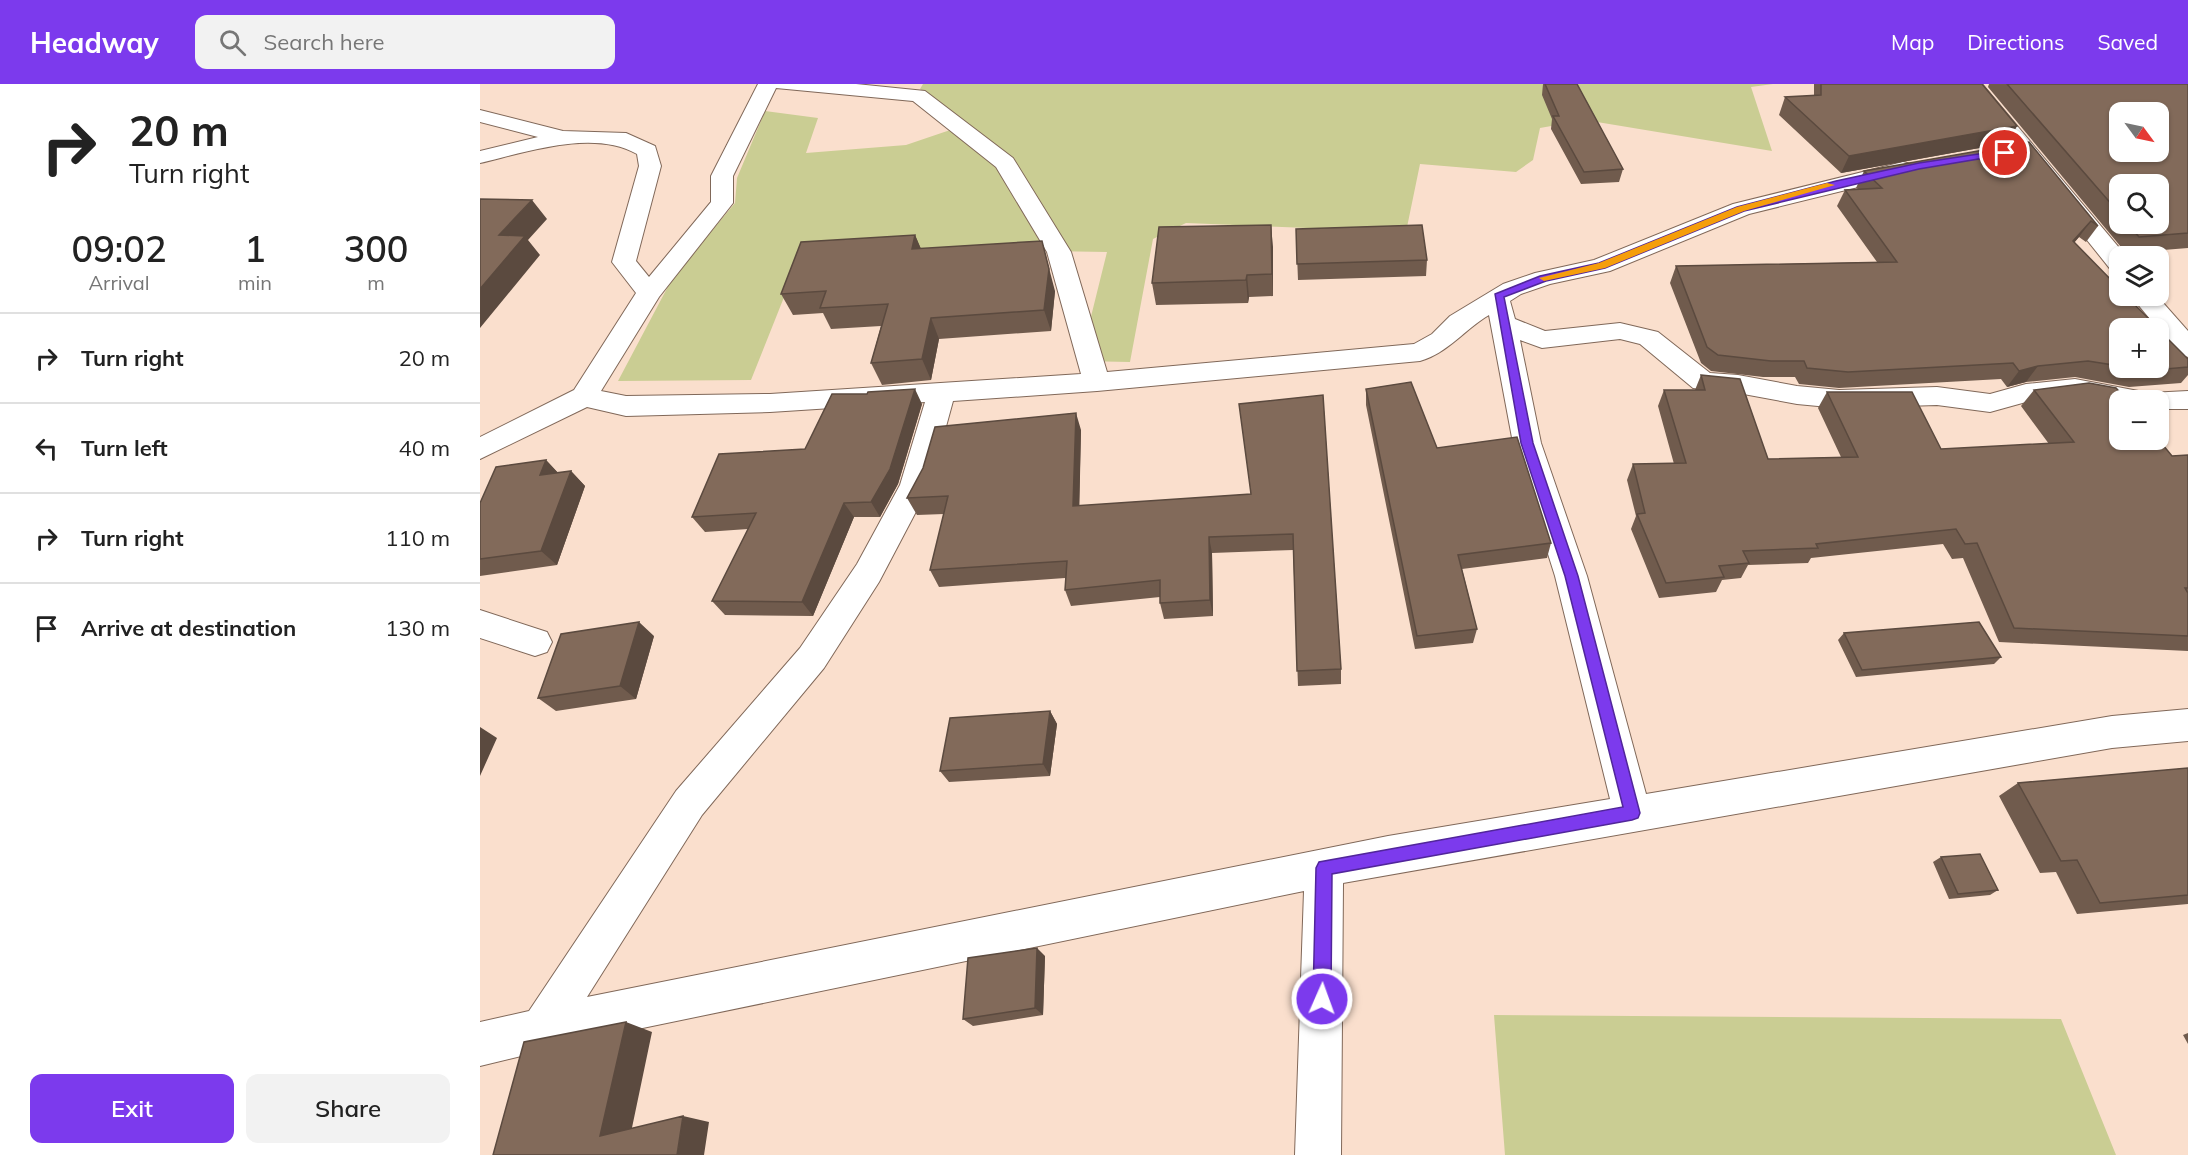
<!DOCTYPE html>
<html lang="en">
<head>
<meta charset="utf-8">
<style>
	body { margin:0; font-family:Mulish,sans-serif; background:#f2f2f2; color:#222; height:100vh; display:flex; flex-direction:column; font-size:22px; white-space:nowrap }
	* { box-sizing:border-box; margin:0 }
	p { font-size:20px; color:#767676 }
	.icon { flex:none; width:33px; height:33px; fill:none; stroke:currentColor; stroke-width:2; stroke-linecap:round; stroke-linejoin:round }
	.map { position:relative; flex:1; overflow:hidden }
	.sheet { display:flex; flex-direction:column; background:#fff; width:480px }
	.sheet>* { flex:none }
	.guide { background:#fff; color:#222; overflow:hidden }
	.needle { width:39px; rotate:123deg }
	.tools { position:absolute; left:1629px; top:18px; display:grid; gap:12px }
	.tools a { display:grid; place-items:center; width:60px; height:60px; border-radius:12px; background:#fff; box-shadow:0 2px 4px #0004; font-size:30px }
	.pin { position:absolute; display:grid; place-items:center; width:51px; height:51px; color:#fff; margin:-26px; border:3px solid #fff; border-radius:50%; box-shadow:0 2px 6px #0007 }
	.me { position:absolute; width:66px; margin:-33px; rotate:2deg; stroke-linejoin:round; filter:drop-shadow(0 0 4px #0008) }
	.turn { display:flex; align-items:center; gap:21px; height:126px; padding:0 30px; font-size:27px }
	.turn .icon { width:78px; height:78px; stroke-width:2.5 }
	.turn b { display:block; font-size:42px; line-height:51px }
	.eta { display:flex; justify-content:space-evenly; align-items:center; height:102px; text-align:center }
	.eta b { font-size:36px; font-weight:600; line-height:42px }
	.action { display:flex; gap:12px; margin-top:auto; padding:12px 30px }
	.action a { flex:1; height:69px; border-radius:12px; background:#7c3aed; color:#fff; font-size:24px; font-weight:600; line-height:69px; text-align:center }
	.action a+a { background:#f2f2f2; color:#222 }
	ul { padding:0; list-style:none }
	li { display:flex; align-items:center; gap:18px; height:90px; padding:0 30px; border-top:2px solid #e0e0e0 }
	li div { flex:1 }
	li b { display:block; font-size:22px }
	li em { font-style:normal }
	header { display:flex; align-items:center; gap:36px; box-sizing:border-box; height:84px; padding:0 30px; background:#7c3aed; color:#fff }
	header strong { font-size:28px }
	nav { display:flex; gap:33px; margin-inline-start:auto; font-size:21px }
	.search { width:420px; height:54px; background:#f2f2f2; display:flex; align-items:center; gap:15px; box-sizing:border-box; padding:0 21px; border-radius:12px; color:#767676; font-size:22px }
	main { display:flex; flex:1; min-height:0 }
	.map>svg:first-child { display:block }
</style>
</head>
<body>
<header>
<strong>Headway</strong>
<div class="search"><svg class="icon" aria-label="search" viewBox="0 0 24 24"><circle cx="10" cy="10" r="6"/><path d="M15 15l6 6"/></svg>Search here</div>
<nav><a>Map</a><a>Directions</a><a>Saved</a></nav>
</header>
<main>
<section class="sheet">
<div class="guide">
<div class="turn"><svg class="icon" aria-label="right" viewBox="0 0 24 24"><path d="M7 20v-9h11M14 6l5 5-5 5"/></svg><div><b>20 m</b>Turn right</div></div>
</div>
<div class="eta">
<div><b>09:02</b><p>Arrival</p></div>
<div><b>1</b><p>min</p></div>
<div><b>300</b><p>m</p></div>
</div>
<ul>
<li><svg class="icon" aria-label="right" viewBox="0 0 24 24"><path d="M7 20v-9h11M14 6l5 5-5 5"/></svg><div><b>Turn right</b></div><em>20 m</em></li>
<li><svg class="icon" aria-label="left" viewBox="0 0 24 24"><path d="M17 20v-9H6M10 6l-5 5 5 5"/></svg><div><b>Turn left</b></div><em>40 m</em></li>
<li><svg class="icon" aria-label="right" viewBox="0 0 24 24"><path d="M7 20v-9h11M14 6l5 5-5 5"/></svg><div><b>Turn right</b></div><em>110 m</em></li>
<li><svg class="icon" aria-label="arrive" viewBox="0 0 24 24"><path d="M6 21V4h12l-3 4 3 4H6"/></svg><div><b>Arrive at destination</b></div><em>130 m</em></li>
</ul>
<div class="action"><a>Exit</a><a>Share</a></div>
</section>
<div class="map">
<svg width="1708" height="1071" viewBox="0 0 1708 1071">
	<rect width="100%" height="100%" fill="#fadfcd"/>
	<path fill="#cacd93" d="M443,0H1293L1271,3L1292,67L1105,36L1060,44L1053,76L1036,88L940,80L926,148L706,139L673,155L650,278L600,277L627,168L324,163L271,296L138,297L193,193L255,119L257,94L285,27L338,34L326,69L426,61L482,42L440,5Z
		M1014,931L1581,935L1636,1071H1025Z"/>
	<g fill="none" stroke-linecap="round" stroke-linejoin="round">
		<defs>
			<path id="minor" d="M278,0H376L445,7L533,74L591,168L627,288L934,260L952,250L970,232L1023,200L1055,189L1114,176L1253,120L1423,78L1431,80L1434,85L1431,90L1269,130L1130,187L1070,200L1041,210L1030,217L1035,235L1065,247L1140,239L1178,248L1230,289L1258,291L1317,302L1359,306L1457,303L1510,310L1546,300L1595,295L1669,309L1708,307V325H1678V316H1640V321L1595,313L1546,318L1510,328L1457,321L1359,324L1317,320L1258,309L1213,304L1160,260L1140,255L1062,264L1040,256L1061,359L1107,492L1166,710L1632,632L1708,625V657L1632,664L863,799L861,1071H815L824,807L124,952L0,982V938L49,927L196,707L320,564L377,480L420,401L445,318L290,328L146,332L107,323L0,375V353L94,306L156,209L132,178L159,82L157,70C113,45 47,68 0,79V67L58,53L0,38V26L83,47L146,49L175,62L181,82L156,177L169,193L231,118V92ZM296,4L433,17L516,83L567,168L601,290L290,310L146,312L121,307L179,213L253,119V92ZM1009,231L1033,359L1075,492L1130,715L908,752L107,913L222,731L344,584L399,498L450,401L473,317L617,307L940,277C968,269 985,245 1009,231Z
				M1482,0H1502L1646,172H1640V188L1631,186Z
				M1651,212H1677L1708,247V273L1699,270Z
				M0,526L67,548L72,558L67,568L55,572L0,554Z"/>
		</defs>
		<use href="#minor" stroke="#806859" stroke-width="2"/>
		<use href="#minor" fill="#fff" fill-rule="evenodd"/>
	</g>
	<path fill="#705b4d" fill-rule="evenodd" d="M1063,0H1097L1143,85L1139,98L1101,100L1071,45L1072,35L1062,11Z
		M1334,0H1502L1537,42L1527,59L1361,89L1299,31L1305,13L1334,12Z
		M1509,0H1708V164L1646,169L1508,3ZM1640,100L1678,140H1640Z
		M1549,58L1618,142L1606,158L1599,153L1594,159L1640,244V284H1678L1708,275V291L1701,299L1649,303L1595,293L1546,298L1527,303L1521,295L1359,304L1319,300L1315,293H1283L1231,287L1221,279L1190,199L1196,182L1397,178L1357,122L1365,106L1378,105L1376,104L1384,87Z
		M816,145L947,176L946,192L818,196Z
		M435,151L441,165L575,207L571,247L459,255L451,296L402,301L391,279L401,242L351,245L343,229L313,231L301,210Z
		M793,163V212L769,213L768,219L676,221L672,199Z
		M1221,291L1288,375L1361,373L1338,324L1347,308L1461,365L1569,360L1541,322L1554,306L1692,372L1708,371V567L1519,558L1483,474L1472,475L1463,460L1331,474L1328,479L1268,481L1261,494L1242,496L1236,508L1179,514L1151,445L1156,432L1147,396L1153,380H1194L1178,322L1184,306H1215Z
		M886,305L1071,459L1067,474L982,485L997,545L993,559L935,565L886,321Z
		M843,311L861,585V600L818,602L813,466L732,469L733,532L684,535L680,519V513L591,522L585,506V494L459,503L450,486L464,430L437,431L427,414L601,346L599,422L771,410Z
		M442,320L418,400L400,433H374L333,532L245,531L232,517L268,445L225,448L212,433L325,365Z
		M66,376L78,389L91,387L105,402L77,481L0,492V419Z
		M1364,549L1521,573L1514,580L1376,593L1358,556Z
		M174,552L156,615L76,627L58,614Z
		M570,627L577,640L570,692L469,698L460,687Z
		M1708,684V820L1597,830L1576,788L1560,789L1519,712L1538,699Z
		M1461,773L1518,806L1510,811L1469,815L1453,778Z
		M565,872L563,931L493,942L483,935Z
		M1708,949V960L1703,951Z"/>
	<path fill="#5b4a3f" d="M1537,42L1527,59L1361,89L1369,72Z
		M52,116L67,135L48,156L60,171L0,244V205L19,151Z
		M1611,137L1599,153L1581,173L1593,157Z
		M791,141L793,163V212L792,190Z
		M435,151L444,172L432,165Z
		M562,157L575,207L571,247L564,226Z
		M767,191L769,213L768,219L766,196Z
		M451,234L459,255L451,296L442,275Z
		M1558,282L1546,298L1527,303L1539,287Z
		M435,305L442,320L418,400L400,433L391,418Z
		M596,329L601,346L599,439L593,422Z
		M66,376L81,392L60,391Z
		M91,387L105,402L77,481L61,467Z
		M364,419L374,433L333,532L322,518Z
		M729,453L732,469L733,532L730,516Z
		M159,538L174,552L156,615L140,602Z
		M570,627L577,640L570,692L563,680Z
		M0,643L17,654L0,692Z
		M557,864L565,872L563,931L555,924Z
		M146,938L172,948L149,1058L120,1052Z
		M203,1032L229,1038L224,1071H197Z"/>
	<path fill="#826a5a" stroke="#5b4a3f" stroke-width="1.5" fill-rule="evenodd" d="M1065,0H1097L1143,85L1104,88L1073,32H1079Z
		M1341,0H1502L1537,42L1369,72L1305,13L1341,11Z
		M1527,0H1708V149L1659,153L1648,140H1678V100H1640V130ZM1640,28H1678V68H1640Z
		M1549,58L1618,142L1611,137L1593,157L1640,205V212H1646L1678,244H1640V282L1608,277L1558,282L1539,287L1533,279L1368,288L1327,284L1324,277H1291L1238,271L1227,263L1196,182L1417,178L1365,106L1402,104L1384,87Z
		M0,115L52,116L19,151L45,152L0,205Z
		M791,141L792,190L767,191L766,196L672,199L679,143Z
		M942,141L947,176L817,180L816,145Z
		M435,151L432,165L562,157L569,185L564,226L451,234L442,275L391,279L408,220L340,224L346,207L301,210L321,158Z
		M1678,245L1708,275V283L1663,287L1645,284H1678Z
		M1221,291L1260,295L1288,375L1378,373L1347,308H1432L1461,365L1594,358L1554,306L1609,299L1636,304L1647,316H1640V356L1678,355L1692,372L1708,371V504H1705L1708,509V552L1534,544L1497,459L1485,460L1476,445L1336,460L1338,464L1263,467L1269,479L1239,482L1244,493L1186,499L1157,430L1165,429L1153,380L1206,379L1184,306H1225Z
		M931,298L957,364L1037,353L1071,459L978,471L997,545L937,552L886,305Z
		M435,305L410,385L391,418L364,419L322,518L232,517L276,429L212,433L239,370L325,365L352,310H387L388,308Z
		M843,311L861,585L817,587L813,450L729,453L730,516L680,519V496L585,506L587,477L450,486L468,412L427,414L443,384L455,343L596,329L593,422L771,410L759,320Z
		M66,376L60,391L91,387L61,467L0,475V419L16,383Z
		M159,538L140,602L58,614L81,550Z
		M1499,538L1521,573L1382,586L1364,549Z
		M570,627L563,680L460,687L470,634Z
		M1708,684V811L1620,819L1597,776L1581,777L1538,699Z
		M1500,770L1518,806L1478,810L1461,773Z
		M557,864L555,924L483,935L488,874Z
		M146,938L120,1052L203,1032L197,1071H13L44,958Z"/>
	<path fill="#7c3aed" stroke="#51269a" stroke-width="1.5" d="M1525,66L1528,67V70L1439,85L1264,127L1125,184L1066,197L1024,213L1053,359L1098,492L1160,729L1158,734L1152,736L852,790L851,915L848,921L842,924L836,921L833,915L836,784L839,778L1143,723L1085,492L1041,359L1015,210L1060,192L1119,179L1257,123L1356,97L1439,79Z"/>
	<path fill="#f59e0b" d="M1347,99L1355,101L1264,127L1125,184L1064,197L1059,194L1119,179L1257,123Z"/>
</svg>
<div class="tools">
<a><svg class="needle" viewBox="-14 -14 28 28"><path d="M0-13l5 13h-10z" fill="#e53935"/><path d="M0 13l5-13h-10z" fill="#767676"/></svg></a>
<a><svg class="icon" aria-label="search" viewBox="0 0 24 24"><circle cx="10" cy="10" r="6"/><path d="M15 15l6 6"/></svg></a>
<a><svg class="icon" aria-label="layers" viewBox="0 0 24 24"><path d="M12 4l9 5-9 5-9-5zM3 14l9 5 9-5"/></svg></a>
<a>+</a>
<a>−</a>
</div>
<div class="pin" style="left:1525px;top:69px;background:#d93025"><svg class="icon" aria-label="arrive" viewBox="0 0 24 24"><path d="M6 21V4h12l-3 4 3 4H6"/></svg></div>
<svg class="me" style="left:842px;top:915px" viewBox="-20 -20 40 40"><circle r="17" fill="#7c3aed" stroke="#fff" stroke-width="3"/><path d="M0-11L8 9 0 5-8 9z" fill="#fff"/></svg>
</div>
</main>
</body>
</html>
